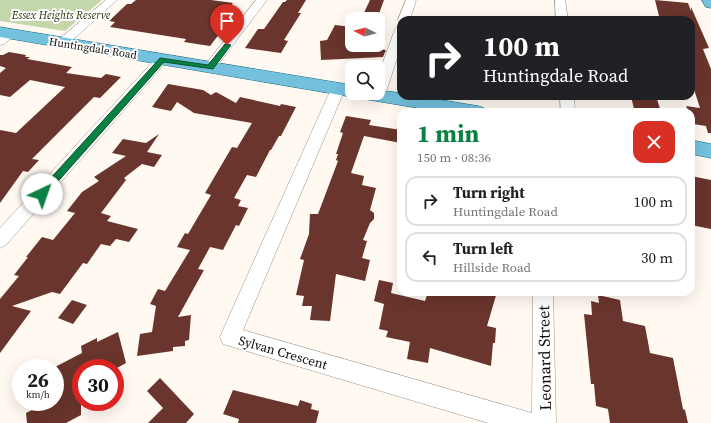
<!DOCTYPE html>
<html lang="en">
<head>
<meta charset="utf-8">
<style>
	body { margin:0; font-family:"Source Serif 4",serif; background:#f2f2f2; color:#202124; height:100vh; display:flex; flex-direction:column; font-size:15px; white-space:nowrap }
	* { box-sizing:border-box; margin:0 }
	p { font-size:13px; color:#757577 }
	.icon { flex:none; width:22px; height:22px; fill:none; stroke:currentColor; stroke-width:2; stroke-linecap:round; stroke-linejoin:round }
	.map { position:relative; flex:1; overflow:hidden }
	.panel { position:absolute; left:397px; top:108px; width:298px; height:188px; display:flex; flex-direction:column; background:#fff; border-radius:12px; box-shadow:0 4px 16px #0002 }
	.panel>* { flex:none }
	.guide { position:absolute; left:397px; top:16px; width:298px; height:84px; border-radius:12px; box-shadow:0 4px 16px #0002; background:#202124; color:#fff; overflow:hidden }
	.needle { width:26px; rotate:276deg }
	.tools { position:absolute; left:345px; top:12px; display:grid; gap:8px }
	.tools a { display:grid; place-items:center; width:40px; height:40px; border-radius:8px; background:#fff; box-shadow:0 4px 16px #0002; font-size:20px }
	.speed { position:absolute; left:12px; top:359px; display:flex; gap:8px; font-size:20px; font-weight:700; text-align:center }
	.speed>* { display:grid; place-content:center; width:52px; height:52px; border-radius:50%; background:#fff; box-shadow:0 4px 16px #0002; line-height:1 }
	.speed small { font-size:10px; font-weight:400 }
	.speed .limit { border:6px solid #d22; background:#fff; color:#111 }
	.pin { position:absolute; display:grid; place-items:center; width:34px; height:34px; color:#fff; margin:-41px -17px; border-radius:50% 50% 50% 0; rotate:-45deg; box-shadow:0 0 4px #0007 }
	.pin .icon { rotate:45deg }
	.me { position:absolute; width:44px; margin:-22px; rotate:42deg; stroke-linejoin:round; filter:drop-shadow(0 0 3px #0008) }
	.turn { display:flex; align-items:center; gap:14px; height:84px; padding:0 20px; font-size:18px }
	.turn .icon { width:52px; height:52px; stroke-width:2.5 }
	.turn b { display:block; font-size:28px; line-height:34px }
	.round { display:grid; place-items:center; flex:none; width:42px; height:42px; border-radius:12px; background:#f2f2f2 }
	.summary { display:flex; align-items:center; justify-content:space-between; height:68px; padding:0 20px }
	h1 { font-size:24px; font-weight:700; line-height:30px; color:#0b8043 }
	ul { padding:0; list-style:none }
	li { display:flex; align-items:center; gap:12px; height:50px; margin:0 8px 6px; padding:0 12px; border:2px solid #e0e0e0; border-radius:12px }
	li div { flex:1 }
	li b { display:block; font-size:15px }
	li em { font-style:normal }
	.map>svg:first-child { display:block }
</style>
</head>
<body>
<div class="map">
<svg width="711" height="423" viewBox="0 0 711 423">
	<rect width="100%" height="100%" fill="#fff9f2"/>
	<path fill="#c3d7aa" d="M0,0H102L65,31L0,21Z"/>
	<path fill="#69352c" d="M136,0H211L233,3L221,18L230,20L210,46L184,42L186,39L110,27L115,22L109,21L127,4H131Z
		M287,0H306L298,13H301L284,40L288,41L281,53L245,48L258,29H264L283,2H285Z
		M370,0H384L377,19L362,17Z
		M655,0L688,3L691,11V7L709,48L703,49L711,69V133H708L706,126L693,124L691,112H689L686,106L700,108L691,80V20H668L667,17L659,16Z
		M335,25L352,27V45L386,50L383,57L321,60L320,41L327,40Z
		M9,52L26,55L25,57H30L27,59L72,67L66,73L101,78L106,74L121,77L100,98L94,97L32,159L39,160L28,172L23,171L0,203V130L16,133L65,87L30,80L10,97L0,95V73L6,68L0,66V55H3Z
		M168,84L203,90L211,95L216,92L236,103L240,97L280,106L281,104L296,107L281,136H279L271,150H270L256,177L247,175L234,198L241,200L238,206L248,208L239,226L236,225L223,250L210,247L198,269L204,270L178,317L191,315L189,340L185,341V346L173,347V351L137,356L140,334L152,332L156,306L150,304L158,289L165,291L190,250L177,247L185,233L188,234L211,195L205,193L232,147L237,148L252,123L194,113L177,102L171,111L152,107Z
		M631,96H656L661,112H641L640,110L634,109Z
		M346,116L371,120L369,125L401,130V143L364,136L351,173L364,176L362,185L376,188L370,210L374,213V219L370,223L363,240L367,241L362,258L370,260L365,281L336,274L330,321L310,320L312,306H302L304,296L296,295L304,260L300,259L309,234L310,214H318L338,161L336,160L338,154H336L343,133L340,132Z
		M159,134L147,152L162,155L154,167L142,164L124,178L126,180L101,213L111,216L107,221L138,229L129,242L116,239L110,246L101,244L87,264L83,263L60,294L52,292L12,306L31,311L0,353V299L19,276L14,275L28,257H26L42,237L53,240L75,213L67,211L82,192L99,181L94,177L126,156L112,153L123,139L146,143Z
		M691,176L711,180V229L691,225Z
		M379,280L393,283L391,293L425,301L428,292H497L487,326L496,328L495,343H493L491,366L430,348L428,363L407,359L410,342L386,337L388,331L379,329L384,304L374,301Z
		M598,295L620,300L623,321L645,326L650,353L673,358L683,409L685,410L688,423H610L608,409L596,406L594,384H591L584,314L592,315L591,301L599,303Z
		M72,300L87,305L73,324L58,318Z
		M118,332L126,363L117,368H81V415L66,423H27L26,413L48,402H55V368H53L82,353L81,346L97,338V342Z
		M160,378L194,414L186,423H148L163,408L147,391Z
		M233,390L298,406L300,400L312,404L311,409L319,411L316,423H238L239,419L223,414Z"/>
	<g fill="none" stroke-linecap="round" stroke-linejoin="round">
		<defs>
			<path id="minor" d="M106,0H117L66,46H58L56,43L58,40Z
				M256,0H267L214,70H206L204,67L206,64Z
				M406,0H416L410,20H401V23L398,20Z
				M555,0H565L568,20H556Z
				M401,26V46L385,95L383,98L378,99L373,98L372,93H378V76L395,29L397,27Z
				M10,30L14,32L16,34L4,44L0,45V36Z
				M162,55L166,56L168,59L166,62L6,245L0,248V228L158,56Z
				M338,85L343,86L345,89L243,330L532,413L533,292H553L556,423H488L223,344L220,337L223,330L331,89L333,86Z
				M560,96H574L575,112H561Z"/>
			<path id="primary" d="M702,0H711V8L706,7Z
				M0,27L352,85V93H378V90L401,93V96H417L478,106L484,108L487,112H442L364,99L357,95L352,97L0,37Z
				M691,140L711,144V158L691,154Z"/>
		</defs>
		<use href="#minor" stroke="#989189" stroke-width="1"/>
		<use href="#primary" stroke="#136684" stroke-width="1"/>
		<use href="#minor" fill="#fff" fill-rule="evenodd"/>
		<use href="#primary" fill="#73c1dd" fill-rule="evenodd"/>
	</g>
	<path fill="#0b8043" stroke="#07532c" d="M225,44L231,45L213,69L164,62L45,196H38L37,194L38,192L160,58L208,65Z"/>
	<g text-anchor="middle" stroke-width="4" stroke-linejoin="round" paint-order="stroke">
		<g font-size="11" font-style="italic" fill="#26350e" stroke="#fff">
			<text x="61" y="19">Essex Heights Reserve</text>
		</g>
		<g font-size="11" fill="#0e0b09" stroke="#fff">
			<text transform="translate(93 48) rotate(9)" y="4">Huntingdale Road</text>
		</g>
		<g font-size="13" fill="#0e0b09" stroke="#fff">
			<text transform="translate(283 352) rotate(16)" y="5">Sylvan Crescent</text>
		</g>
		<g font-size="16" fill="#0e0b09" stroke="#fff">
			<text transform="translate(544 358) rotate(-91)" y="6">Leonard Street</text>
		</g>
	</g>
</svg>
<div class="tools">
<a><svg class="needle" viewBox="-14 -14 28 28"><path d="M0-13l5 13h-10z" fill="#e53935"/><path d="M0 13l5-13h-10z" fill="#757577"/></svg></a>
<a><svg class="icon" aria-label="search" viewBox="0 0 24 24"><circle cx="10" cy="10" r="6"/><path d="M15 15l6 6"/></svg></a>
</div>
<div class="speed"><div>26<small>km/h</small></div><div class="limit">30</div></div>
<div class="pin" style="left:227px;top:45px;background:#d93025"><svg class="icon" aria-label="arrive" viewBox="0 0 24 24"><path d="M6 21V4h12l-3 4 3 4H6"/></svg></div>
<svg class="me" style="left:42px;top:194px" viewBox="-20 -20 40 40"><circle r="19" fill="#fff"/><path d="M0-13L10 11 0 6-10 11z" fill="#0b8043"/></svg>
<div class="guide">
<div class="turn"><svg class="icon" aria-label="right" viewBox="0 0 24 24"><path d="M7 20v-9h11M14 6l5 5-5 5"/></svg><div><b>100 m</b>Huntingdale Road</div></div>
</div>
<section class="panel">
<div class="summary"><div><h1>1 min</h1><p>150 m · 08:36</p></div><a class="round" style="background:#d93025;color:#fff"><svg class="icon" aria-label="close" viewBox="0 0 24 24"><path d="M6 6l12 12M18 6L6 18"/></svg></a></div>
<ul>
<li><svg class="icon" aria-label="right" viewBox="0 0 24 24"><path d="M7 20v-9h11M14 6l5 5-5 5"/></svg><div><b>Turn right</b><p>Huntingdale Road</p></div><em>100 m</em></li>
<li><svg class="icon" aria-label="left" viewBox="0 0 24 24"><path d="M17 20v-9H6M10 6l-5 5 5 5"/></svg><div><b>Turn left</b><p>Hillside Road</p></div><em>30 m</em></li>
</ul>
</section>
</div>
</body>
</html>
